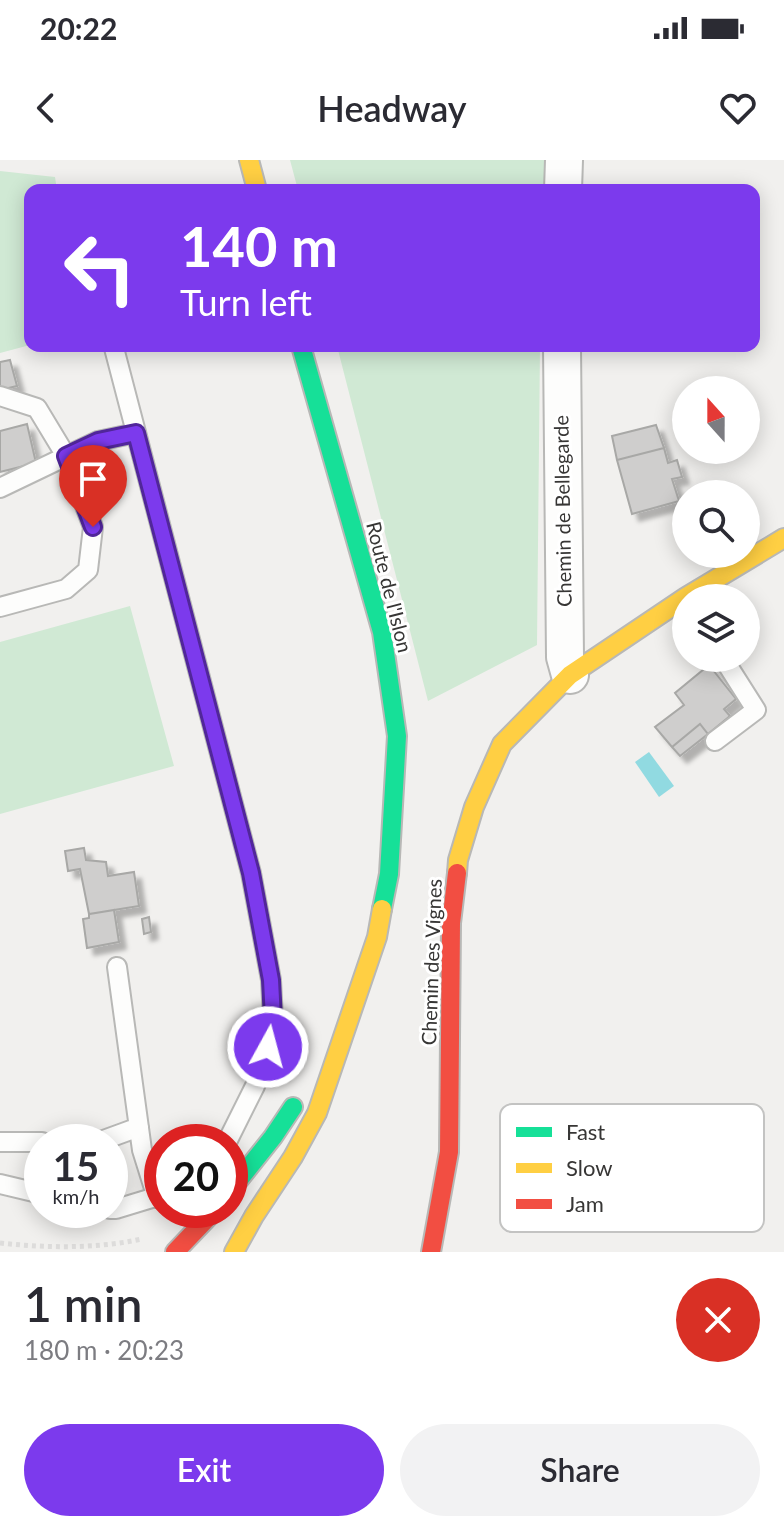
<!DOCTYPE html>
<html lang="en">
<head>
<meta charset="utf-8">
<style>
	body { margin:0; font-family:Lato,sans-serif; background:#f2f2f3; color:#2b2b33; height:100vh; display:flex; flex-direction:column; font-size:30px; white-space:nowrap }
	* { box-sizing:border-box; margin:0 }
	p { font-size:26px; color:#7c7c81 }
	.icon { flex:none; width:44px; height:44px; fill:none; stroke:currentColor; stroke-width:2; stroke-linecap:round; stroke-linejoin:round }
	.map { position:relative; height:1092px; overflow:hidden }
	.sheet { display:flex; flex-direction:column; background:#fff; flex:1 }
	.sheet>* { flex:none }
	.guide { position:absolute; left:24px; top:24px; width:736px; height:168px; border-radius:16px; box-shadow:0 4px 20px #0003; background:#7c3aed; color:#fff; overflow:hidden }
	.needle { width:52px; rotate:339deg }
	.fabs { position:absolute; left:672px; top:216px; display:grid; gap:16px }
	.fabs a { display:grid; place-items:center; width:88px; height:88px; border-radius:50%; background:#fff; box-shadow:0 4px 20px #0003; font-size:40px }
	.speed { position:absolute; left:24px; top:964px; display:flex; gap:16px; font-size:40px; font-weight:700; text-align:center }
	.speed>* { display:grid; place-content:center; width:104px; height:104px; border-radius:50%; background:#fff; box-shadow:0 4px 20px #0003; line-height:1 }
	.speed small { font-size:20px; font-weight:400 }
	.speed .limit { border:12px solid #d22; background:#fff; color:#111 }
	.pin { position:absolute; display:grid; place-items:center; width:68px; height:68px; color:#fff; margin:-82px -34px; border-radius:50% 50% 50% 0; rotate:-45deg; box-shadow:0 0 8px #0007 }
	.pin .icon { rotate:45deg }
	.me { position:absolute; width:88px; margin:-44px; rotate:7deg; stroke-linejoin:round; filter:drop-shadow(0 0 6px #0008) }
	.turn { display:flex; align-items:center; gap:28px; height:168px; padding:0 24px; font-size:36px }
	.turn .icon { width:104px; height:104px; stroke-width:2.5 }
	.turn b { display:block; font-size:56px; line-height:68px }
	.round { display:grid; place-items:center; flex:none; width:84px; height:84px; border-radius:42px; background:#f2f2f3 }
	.head { display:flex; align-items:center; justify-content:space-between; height:136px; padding:0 24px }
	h1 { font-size:48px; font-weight:600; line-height:60px }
	.button { display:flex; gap:16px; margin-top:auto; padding:16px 24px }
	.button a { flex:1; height:92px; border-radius:48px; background:#7c3aed; color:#fff; font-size:32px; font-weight:600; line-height:92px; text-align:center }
	.button a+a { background:#f2f2f3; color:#2b2b33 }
	.status { display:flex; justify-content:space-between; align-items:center; height:56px; padding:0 40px; background:#fff; direction:ltr }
	.status svg { height:22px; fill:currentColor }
	header { display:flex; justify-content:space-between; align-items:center; height:104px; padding:0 24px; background:#fff; font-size:36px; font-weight:600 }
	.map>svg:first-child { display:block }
</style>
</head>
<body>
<div class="status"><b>20:22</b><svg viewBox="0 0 49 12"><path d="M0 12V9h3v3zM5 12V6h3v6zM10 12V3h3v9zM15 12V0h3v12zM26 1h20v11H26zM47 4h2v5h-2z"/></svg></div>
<header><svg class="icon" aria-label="back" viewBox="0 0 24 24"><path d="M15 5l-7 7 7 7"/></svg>Headway<svg class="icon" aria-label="heart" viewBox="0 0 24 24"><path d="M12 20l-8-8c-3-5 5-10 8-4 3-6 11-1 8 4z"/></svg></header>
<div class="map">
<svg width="784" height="1092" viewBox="0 0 784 1092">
	<defs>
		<filter id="shadow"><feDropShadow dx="7" dy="7" stdDeviation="2" flood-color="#0004"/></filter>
	</defs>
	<rect width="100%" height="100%" fill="#f1f0ee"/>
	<path fill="#d0e9d4" d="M290,0H546L544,30H298Z
		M0,11L55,17L57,30H30V185L0,193Z
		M337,186H540L537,485L428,541Z
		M130,446L174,606L0,654V482Z"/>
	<path fill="#91dae1" d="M649,592L674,626L659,637L635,602Z"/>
	<path fill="#cfcecd" stroke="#a8a8a6" stroke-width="2" filter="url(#shadow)" d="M10,200L17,226L0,230V202Z
		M27,264L36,303L0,312V271Z
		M656,265L664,288L617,300L612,276Z
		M664,288L668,303L677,300L682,317L672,319L679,341L632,354L617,300Z
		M709,505L736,539L724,549L730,556L708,574L700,564L672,587L655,567L684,545L675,533Z
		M700,564L708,574L680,596L672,587Z
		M84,688L86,700L106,702L108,716L134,712L139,746L89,754L80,709L68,711L65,691Z
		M114,750L119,782L87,788L83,759L89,758V754Z
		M149,757L151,772L144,774L142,759Z"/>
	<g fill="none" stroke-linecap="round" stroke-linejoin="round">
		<defs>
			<path id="lane" d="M114,188L251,713L271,820L273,859L268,887L255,926L227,982
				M0,236L37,248L66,296L93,367L88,410L66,429L0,447
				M0,328L98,281L136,273
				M715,581L756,550L723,498
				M117,807L142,990L157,1038
				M0,982H42
				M98,982L139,967
				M0,1024L42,1034
				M110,1049H116L162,1035"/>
			<path id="street" d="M563,30L564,0
				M562,186L565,497L570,515"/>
			<path id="fast" d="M301,186L382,472L397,576L389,714L382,749
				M230,1031L273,977L293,947"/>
			<path id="slow" d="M249,0L257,30
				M457,713L458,700L474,647L502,584L570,515L686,437L784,378
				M234,1092L254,1056L293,997L317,953L377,777L382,749"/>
			<path id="jam" d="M175,1092L215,1050
				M431,1092L449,992L451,763L457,713"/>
		</defs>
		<use href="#lane" stroke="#b8b8b6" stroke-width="22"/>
		<use href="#street" stroke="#b8b8b6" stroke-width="40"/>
		<use href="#fast" stroke="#b8b8b6" stroke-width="22"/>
		<use href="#slow" stroke="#b8b8b6" stroke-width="22"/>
		<use href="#jam" stroke="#b8b8b6" stroke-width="22"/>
		<path stroke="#dddcdb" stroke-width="5" stroke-dasharray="4 4" stroke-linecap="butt" d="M0,1083C48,1088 95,1089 142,1079"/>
		<use href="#lane" stroke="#fdfdfc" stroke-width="18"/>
		<use href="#street" stroke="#fdfdfc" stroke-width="36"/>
		<use href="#fast" stroke="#16e098" stroke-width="18"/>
		<use href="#slow" stroke="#ffcf43" stroke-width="18"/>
		<use href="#jam" stroke="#f24e42" stroke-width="18"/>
	</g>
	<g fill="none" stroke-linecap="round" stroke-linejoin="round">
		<defs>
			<path id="route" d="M93,367L66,296L98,281L136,273L251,713L271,820L273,859L268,887"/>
		</defs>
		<use href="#route" stroke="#51269a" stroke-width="20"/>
		<use href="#route" stroke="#7c3aed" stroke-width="14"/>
	</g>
	<g text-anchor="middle" stroke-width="6" stroke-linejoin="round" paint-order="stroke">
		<g font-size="20" fill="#373635" stroke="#fff">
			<text transform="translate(563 351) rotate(-91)" y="7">Chemin de Bellegarde</text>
			<text transform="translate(389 427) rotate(76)" y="7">Route de l'Islon</text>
			<text transform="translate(432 802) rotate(-88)" y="7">Chemin des Vignes</text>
		</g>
	</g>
	<rect x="500" y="944" width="264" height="128" rx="12" fill="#fff" stroke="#c3c3c2" stroke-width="2"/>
	<rect x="516" y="967" width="36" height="10" fill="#16e098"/>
	<rect x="516" y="1003" width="36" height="10" fill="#ffcf43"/>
	<rect x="516" y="1039" width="36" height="10" fill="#f24e42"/>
	<g font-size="22" fill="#373635">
		<text x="566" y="980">Fast</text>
		<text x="566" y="1016">Slow</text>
		<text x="566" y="1052">Jam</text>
	</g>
</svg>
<div class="fabs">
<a><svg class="needle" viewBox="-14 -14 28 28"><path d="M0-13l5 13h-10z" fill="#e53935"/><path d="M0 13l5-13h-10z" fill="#7c7c81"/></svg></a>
<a><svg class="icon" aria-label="search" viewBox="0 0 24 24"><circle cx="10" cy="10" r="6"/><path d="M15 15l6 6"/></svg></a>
<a><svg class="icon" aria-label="layers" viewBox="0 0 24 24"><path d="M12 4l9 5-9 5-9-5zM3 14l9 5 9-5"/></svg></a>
</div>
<div class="speed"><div>15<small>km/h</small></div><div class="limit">20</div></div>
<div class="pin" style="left:93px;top:367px;background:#d93025"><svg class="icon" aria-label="arrive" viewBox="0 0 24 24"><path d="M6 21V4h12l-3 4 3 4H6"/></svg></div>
<svg class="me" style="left:268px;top:887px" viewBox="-20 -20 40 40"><circle r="17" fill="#7c3aed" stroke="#fff" stroke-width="3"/><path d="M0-11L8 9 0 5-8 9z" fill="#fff"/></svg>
<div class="guide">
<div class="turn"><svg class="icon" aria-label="left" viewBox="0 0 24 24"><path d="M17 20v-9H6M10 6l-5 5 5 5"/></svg><div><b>140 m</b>Turn left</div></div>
</div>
</div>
<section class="sheet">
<div class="head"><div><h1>1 min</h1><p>180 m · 20:23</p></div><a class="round" style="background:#d93025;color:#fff"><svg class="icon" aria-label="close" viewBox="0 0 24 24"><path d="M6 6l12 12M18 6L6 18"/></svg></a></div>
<div class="button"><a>Exit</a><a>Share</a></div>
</section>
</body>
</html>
